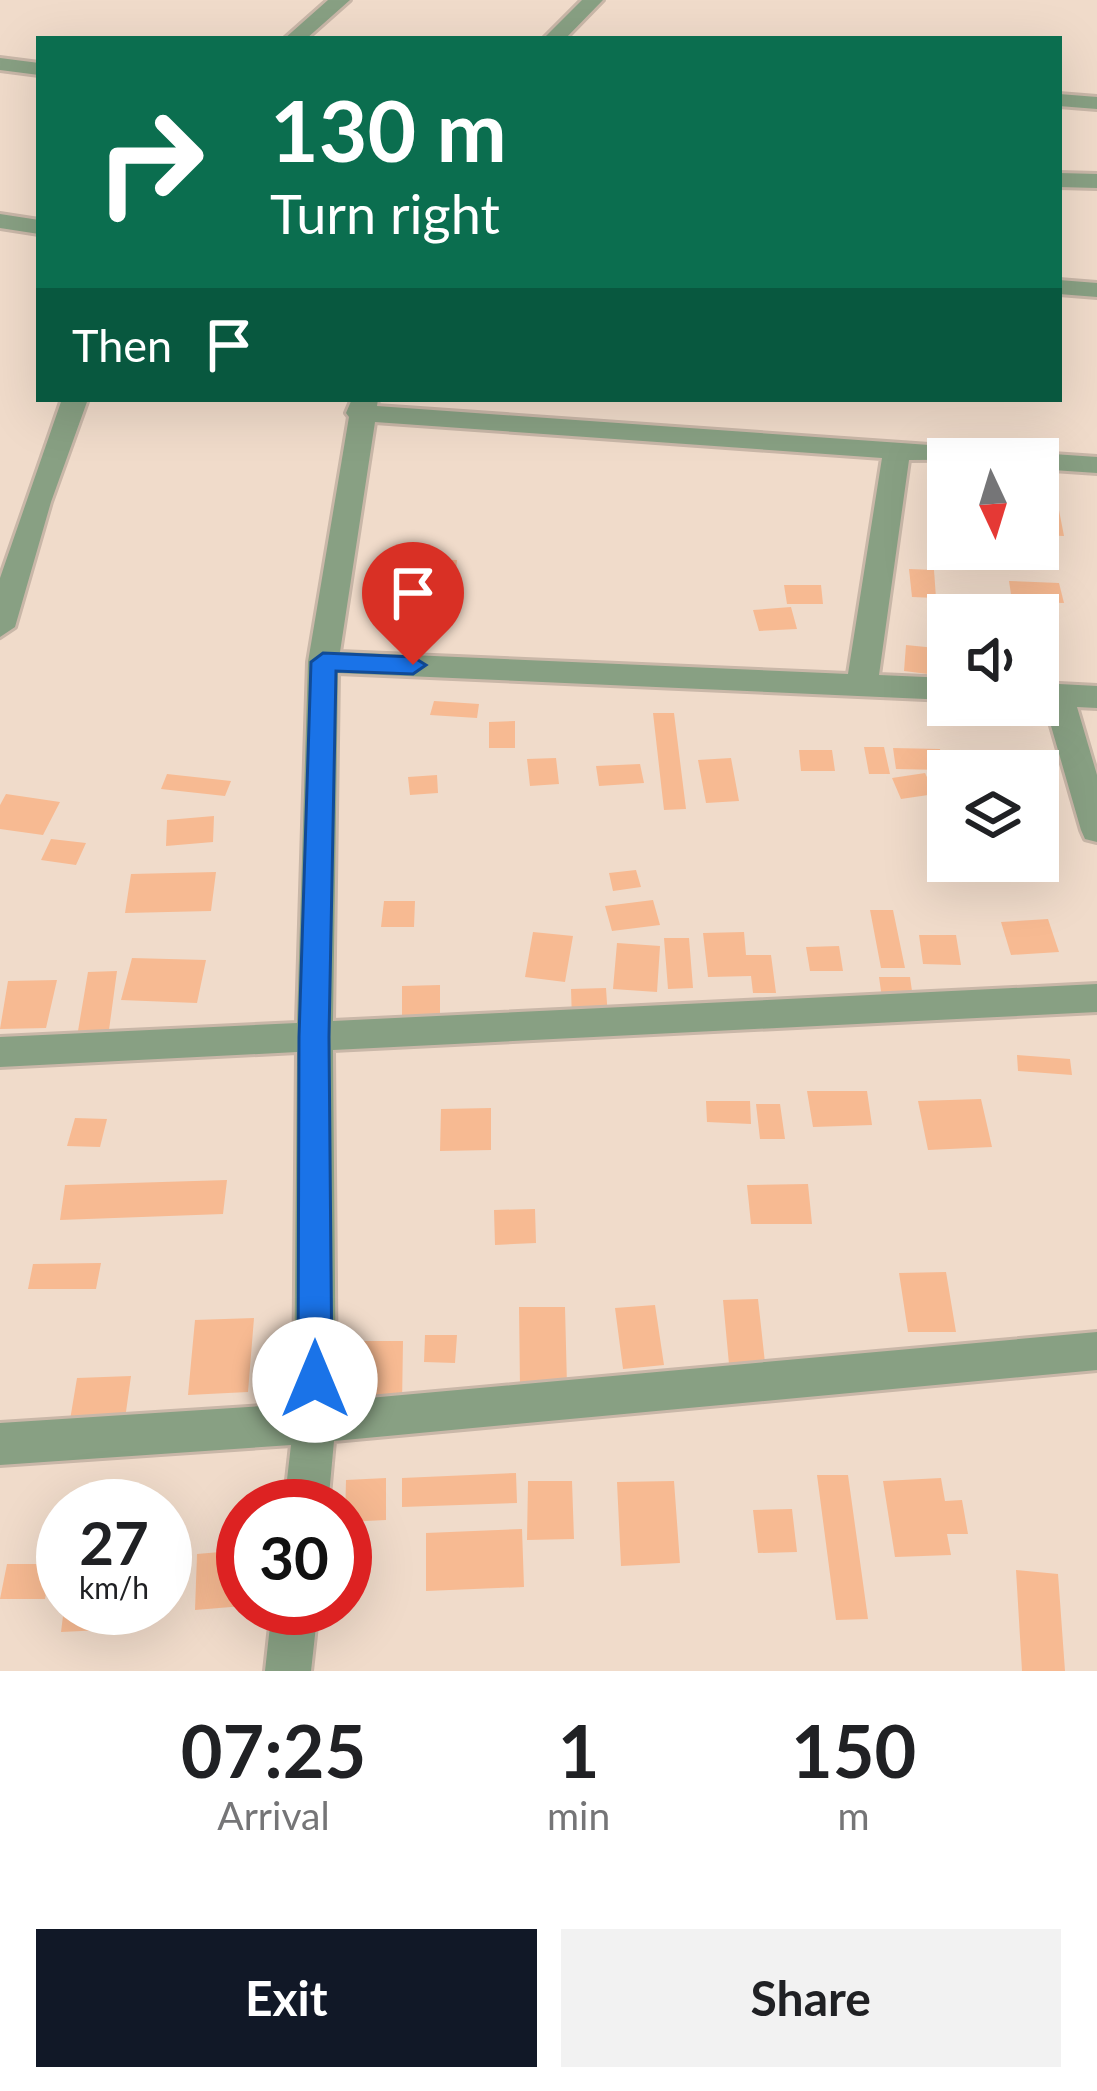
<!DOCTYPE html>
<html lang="en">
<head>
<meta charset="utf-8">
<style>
	body { margin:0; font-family:Lato,sans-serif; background:#f2f2f2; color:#202124; height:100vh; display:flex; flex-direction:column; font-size:45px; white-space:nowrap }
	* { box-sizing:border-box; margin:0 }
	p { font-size:39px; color:#757577 }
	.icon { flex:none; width:66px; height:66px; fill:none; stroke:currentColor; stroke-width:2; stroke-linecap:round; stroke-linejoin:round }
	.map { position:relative; height:1671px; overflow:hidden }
	.drawer { display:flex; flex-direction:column; background:#fff; flex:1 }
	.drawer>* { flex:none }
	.banner { position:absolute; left:36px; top:36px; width:1026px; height:366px; border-radius:0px; box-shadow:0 12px 48px #0002; background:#0b6e4f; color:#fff; overflow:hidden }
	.needle { width:78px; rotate:176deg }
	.buttons { position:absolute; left:927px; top:438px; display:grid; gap:24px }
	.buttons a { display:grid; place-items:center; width:132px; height:132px; border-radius:0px; background:#fff; box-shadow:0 12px 48px #0002; font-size:60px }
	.speed { position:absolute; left:36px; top:1479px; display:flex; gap:24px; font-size:60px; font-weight:700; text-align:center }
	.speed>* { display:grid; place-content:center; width:156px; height:156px; border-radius:50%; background:#fff; box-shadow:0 12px 48px #0002; line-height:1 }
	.speed small { font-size:30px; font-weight:400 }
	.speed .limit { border:18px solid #d22; background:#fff; color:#111 }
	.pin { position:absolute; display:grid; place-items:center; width:102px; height:102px; color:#fff; margin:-123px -51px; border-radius:50% 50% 50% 0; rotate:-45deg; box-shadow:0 0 12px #0007 }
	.pin .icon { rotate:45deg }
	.me { position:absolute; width:132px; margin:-66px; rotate:0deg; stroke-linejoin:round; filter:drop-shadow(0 0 9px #0008) }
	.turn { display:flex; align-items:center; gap:42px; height:252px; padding:0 36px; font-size:54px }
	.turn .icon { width:156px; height:156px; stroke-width:2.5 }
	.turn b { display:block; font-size:84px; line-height:102px }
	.then { display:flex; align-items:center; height:114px; padding:0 36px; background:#0003; gap:24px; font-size:45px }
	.eta { display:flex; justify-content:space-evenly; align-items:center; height:204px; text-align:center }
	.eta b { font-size:72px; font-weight:700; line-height:84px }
	.cta { display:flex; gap:24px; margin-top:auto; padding:24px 36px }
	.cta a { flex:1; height:138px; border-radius:0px; background:#111827; color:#fff; font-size:48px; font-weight:700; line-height:138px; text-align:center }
	.cta a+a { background:#f2f2f2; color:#202124 }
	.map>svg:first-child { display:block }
</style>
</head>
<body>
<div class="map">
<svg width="1097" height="1671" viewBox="0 0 1097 1671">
	<rect width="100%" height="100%" fill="#f0dbca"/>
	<path fill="#f7ba92" d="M1038,505H1058L1064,536L1038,535Z
		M401,559L457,560L454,592L397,591Z
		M909,569L934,570L936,598L912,597Z
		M1009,581L1059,583L1064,603L1012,601Z
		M784,585H821L823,604H787Z
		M934,605L972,609V615H948V625L933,623Z
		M791,607L797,629L759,631L753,610Z
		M906,645L946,649L944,676L904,671Z
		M434,701L479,704L477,718L430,715Z
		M653,713H674L686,809L664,810Z
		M515,721V748H489V722Z
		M864,747H884L890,774H869Z
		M893,748L940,749L943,770L896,769Z
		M799,750H832L835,771H801Z
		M556,758L559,784L530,786L527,759Z
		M731,758L739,801L706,803L698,760Z
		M640,764L644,783L599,786L596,766Z
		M925,773L935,794L901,799L892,778Z
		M167,774L231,781L225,796L161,789Z
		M437,775L438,793L410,795L408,777Z
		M6,794L60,802L43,835L0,829V805Z
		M214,816L213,842L166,846L167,820Z
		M51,839L86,843L76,865L41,860Z
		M636,870L641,887L613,891L609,873Z
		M216,872L211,911L125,913L131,874Z
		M653,900L660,925L612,931L605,906Z
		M384,901H415L414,927H381Z
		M870,910H893L905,968H881Z
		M1048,919L1059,952L1011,955L1001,922Z
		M533,932L573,936L565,982L525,977Z
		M744,932L746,955H771L776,993H753L751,976L708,977L703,933Z
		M919,935H956L961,965L923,964Z
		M664,938H689L693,988L668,989Z
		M617,943L660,946L657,992L613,989Z
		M839,946L843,971H810L806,947Z
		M132,958L206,960L197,1003L121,1000Z
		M117,971L109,1030L78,1031L88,972Z
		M879,977H910L914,1005H883Z
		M57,980L46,1028L0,1029L8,981Z
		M440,985V1018L402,1019V986Z
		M606,988L608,1019L572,1020L571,989Z
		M1017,1055L1070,1059L1072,1075L1018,1071Z
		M807,1091H867L872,1125L813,1127Z
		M981,1099L992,1147L928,1150L918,1101Z
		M706,1101H750L751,1124L707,1122Z
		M756,1104H780L785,1139H760Z
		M491,1108V1150L440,1151L441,1109Z
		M75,1118L107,1119L100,1147L67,1146Z
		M227,1180L223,1214L60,1220L65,1185Z
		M808,1184L812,1224H751L747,1185Z
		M535,1209L536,1243L495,1245L494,1210Z
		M101,1263L96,1289H28L33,1264Z
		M946,1272L956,1332H908L899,1273Z
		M758,1299L765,1363L729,1364L723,1300Z
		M655,1305L664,1365L623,1369L615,1308Z
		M519,1307H565L567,1386L520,1388Z
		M254,1318L248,1392L188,1395L195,1320Z
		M425,1335H457L455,1363L424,1362Z
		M353,1341H403L402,1405L350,1406Z
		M131,1376L125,1419L70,1420L77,1378Z
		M516,1473L517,1503L402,1507V1478Z
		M817,1475H848L868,1619L836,1620Z
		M386,1478V1520L345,1522L346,1480Z
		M941,1478L945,1501L962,1500L968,1534H947L951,1555L895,1557L883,1481Z
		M528,1481H572L574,1539L527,1540Z
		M674,1481L680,1563L621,1566L617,1482Z
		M792,1509L797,1552L758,1553L753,1510Z
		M522,1529L524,1587L426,1591V1533Z
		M243,1550V1606L195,1610L197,1554Z
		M7,1564H51L45,1599H0Z
		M1016,1570L1058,1574L1065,1671H1022Z
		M64,1608H125L123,1629L61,1632Z"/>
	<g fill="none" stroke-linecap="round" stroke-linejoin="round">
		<defs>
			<path id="minor" d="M328,0H350L306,39H284Z
				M582,0H603L565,39H543Z
				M0,58L39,63V75L0,70Z
				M1059,94L1097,97V109L1059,106Z
				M1059,173L1097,174V188L1059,187Z
				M0,214L39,220V234L0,228Z
				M1059,280L1097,283V297L1059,294Z
				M62,399H88L51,502L15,627L0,637V578Z
				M352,399H378L377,406L1015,451L1027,457L1038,453L1097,457V473L1038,469V459L909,460L879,675L948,678V700L338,673L333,1021L1097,984V1012L333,1050L336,1401L1097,1332V1370L334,1441L328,1506H284L291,1445L0,1465V1423L294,1404L297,1052L0,1067V1037L297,1023L308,662L349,417L346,413ZM375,422L882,458L848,674L340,652Z
				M1040,683L1097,686V708L1077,707L1097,775V842L1085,839L1081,830L1045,705L1038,704Z
				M272,1608H318L311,1671H265Z"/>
		</defs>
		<use href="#minor" stroke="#c9b7a8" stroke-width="6"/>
		<use href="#minor" fill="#88a083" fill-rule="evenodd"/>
	</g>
	<path fill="#1a73e8" stroke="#114b97" stroke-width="3" d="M323,653L413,657L426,665L413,674L336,671L329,1037L332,1380L327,1391L315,1396L303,1391L298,1380L299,1037L311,662Z"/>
</svg>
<div class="buttons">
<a><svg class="needle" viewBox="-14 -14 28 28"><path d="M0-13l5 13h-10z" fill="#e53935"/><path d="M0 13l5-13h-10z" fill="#757577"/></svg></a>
<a><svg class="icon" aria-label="sound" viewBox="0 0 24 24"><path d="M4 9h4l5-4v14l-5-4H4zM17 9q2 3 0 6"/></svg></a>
<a><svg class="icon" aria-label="layers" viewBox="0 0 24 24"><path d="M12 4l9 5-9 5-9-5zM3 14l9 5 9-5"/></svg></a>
</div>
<div class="speed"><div>27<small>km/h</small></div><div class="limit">30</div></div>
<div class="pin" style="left:413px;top:665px;background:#d93025"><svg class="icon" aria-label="arrive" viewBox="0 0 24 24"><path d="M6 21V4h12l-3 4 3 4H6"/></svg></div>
<svg class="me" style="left:315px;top:1380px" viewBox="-20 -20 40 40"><circle r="19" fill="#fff"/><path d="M0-13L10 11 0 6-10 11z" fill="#1a73e8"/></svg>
<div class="banner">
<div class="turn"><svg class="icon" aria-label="right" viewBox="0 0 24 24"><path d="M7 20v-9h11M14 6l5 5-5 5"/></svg><div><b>130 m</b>Turn right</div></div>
<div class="then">Then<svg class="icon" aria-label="arrive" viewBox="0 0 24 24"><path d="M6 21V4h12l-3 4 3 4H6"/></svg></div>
</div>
</div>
<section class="drawer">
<div class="eta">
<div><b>07:25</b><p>Arrival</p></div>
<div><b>1</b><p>min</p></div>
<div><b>150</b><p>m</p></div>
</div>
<div class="cta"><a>Exit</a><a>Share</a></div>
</section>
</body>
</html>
